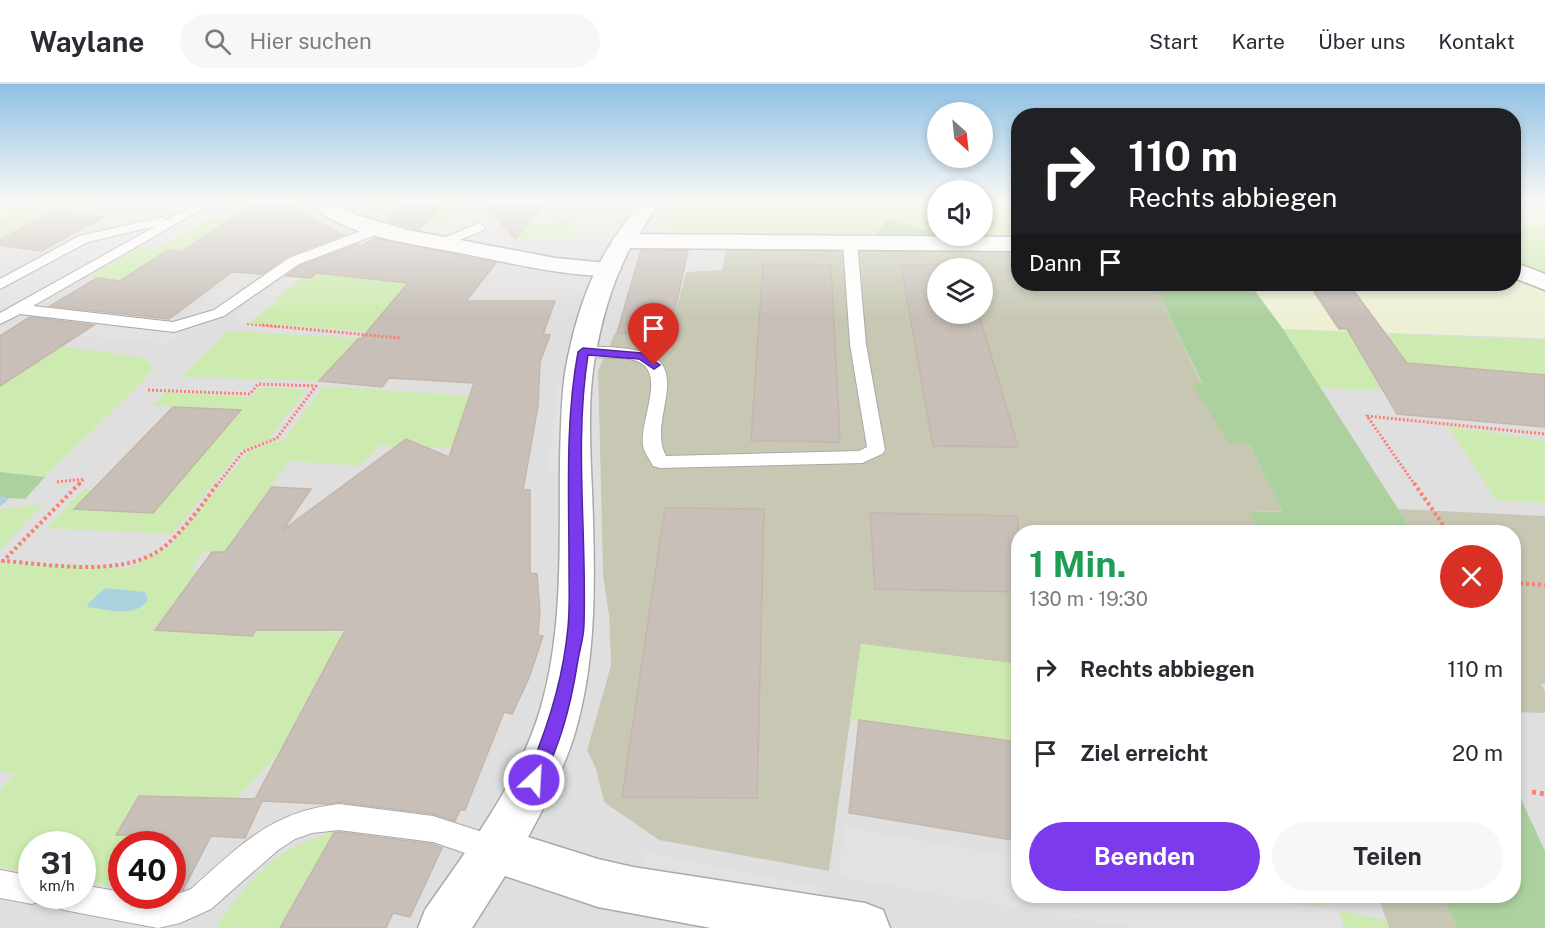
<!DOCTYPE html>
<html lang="de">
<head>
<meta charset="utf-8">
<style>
	body { margin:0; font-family:"Public Sans",sans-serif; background:#f7f7f7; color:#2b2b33; height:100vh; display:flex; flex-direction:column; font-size:22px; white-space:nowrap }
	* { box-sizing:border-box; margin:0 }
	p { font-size:20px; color:#7c7c81 }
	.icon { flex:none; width:33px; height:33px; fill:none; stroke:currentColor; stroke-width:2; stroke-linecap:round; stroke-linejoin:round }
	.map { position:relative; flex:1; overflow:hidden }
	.side { position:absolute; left:1011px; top:441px; width:510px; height:378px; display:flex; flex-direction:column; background:#fff; border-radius:24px; box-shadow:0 3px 9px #0003 }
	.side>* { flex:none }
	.hud { position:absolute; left:1011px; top:24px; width:510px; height:183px; border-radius:24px; box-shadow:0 3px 9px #0003; background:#202124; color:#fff; overflow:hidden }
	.needle { width:39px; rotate:153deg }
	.buttons { position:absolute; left:927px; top:18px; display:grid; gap:12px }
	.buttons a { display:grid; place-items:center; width:66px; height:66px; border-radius:50%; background:#fff; box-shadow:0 3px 9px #0003; font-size:30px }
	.speed { position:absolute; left:18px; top:747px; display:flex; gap:12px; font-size:30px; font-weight:700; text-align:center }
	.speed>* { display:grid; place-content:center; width:78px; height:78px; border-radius:50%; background:#fff; box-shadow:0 3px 9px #0003; line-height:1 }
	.speed small { font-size:15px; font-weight:400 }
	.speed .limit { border:9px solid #d22; background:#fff; color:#111 }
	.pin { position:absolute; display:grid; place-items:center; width:51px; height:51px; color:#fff; margin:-62px -26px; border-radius:50% 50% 50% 0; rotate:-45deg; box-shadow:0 0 6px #0007 }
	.pin .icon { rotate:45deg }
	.me { position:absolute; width:66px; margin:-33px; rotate:25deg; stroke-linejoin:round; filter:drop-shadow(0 0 4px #0008) }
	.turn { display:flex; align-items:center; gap:21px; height:126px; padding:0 18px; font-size:27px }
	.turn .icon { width:78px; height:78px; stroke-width:2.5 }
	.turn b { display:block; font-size:42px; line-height:51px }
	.then { display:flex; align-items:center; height:57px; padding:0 18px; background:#0003; gap:12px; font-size:22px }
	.round { display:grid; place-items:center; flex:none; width:63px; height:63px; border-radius:32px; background:#f7f7f7 }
	.headline { display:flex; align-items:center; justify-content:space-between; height:102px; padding:0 18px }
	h1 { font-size:36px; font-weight:700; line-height:45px; color:#1e9e55 }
	.primary-button { display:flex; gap:12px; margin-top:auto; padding:12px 18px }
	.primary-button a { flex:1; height:69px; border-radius:36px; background:#7c3aed; color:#fff; font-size:24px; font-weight:700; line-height:69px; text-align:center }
	.primary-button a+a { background:#f7f7f7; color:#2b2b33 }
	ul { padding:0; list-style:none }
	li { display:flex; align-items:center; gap:18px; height:84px; padding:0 18px }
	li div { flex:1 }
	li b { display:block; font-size:22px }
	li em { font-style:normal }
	header { display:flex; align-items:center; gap:36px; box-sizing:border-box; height:84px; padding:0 30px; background:#fff; border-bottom:2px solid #e1e1e2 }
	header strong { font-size:28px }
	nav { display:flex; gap:33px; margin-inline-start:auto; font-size:21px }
	.search { width:420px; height:54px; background:#f7f7f7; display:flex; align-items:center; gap:15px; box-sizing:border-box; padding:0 21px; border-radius:33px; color:#7c7c81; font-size:22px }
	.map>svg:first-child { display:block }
</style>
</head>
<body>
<header>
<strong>Waylane</strong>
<div class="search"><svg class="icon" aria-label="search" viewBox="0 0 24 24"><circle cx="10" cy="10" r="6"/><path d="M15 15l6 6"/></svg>Hier suchen</div>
<nav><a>Start</a><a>Karte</a><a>Über uns</a><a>Kontakt</a></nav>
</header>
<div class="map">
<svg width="1545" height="844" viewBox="0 0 1545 844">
	<rect width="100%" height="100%" fill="#f2efe9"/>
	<path fill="#e0dfdf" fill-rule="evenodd" d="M0,116H937L938,152H982L983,116H1018V168L726,165L723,186L678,214L670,249L598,288L603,491L609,532L611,581L587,666L596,685L604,718L627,733L829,787L861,560L1018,580V812H1378L1389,844H0ZM32,760H82V812H32ZM122,760H172V812H122Z
		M1283,245L1545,254V767L1517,706L1514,694V448H1413Z"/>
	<path fill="#c7c7b4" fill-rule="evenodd" d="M726,165L1018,168V200H1154L1202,300H1192L1249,360L1284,428L1249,427L1259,448H1018V580L861,560L829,787L659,756L604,718L596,685L587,666L611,581L609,532L603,491L598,287L615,249H670L686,188L722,186ZM938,184H982V230H938Z
		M1398,425L1545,432V600H1541L1545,607V629L1514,628V448H1413Z
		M1378,812H1442L1457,844H1389Z"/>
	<path fill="#eef0d5" d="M1514,116H1545V141H1514Z
		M1514,190L1525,194L1545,206V254L1283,245L1250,200H1514Z"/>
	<path fill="#cdebb0" d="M39,116H112L101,117L77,130L55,127L4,153H0V135Z
		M241,116H301L310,123L275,130L289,120L257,117L210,148L176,182L109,229L75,225L120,197L89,193L139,164L158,165Z
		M365,116H372L364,123L370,124L377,116H408L398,126L445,118L460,119L459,130L433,144L403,137L397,141L355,125Z
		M672,116H856L867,119L899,116H937V148L910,142L888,134L876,154L684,150L660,142V135Z
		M983,116H1018V156L976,154L978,152H982Z
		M567,135L575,136L574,154L519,156L505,144Z
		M1514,141H1545V194L1514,181Z
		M318,188L419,200L385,226L367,247L248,239L279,216L274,215L300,193L310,194Z
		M1283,245L1545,256V291L1383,306L1321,304Z
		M228,247L359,254L319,297L181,293Z
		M0,253L145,274L153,284L143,297L45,393L0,388Z
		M324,302L471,312L452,363L428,364L406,355L393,364L381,360L360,382L289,377L243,443L292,467L202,469L191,487L291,488L212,550L252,552L256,546H319L344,549L381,581L327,579L277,672L236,714L139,713L116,751H137L132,760H122L121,779L108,802L83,798L82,760H32L31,790L0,783V706L14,690L0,687V479L128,484L168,464L248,368L273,358H282Z
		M260,304L307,305L267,357L240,367L172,450L46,444L84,405L92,406L75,425L153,429L240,326L151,322L166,308L251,313Z
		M1448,342L1545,357V419L1496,416Z
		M44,420L0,466V425Z
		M861,560L1018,580V658L850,636Z
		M335,747L280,844H216C250,792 274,765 335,747Z
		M1259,812H1322L1325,822L1260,813Z
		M1339,827L1386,836L1388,844H1344Z"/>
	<path fill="#add19e" d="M888,134L912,143L937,148L938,152H978L976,154H873Z
		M1154,200H1250L1283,245L1413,448H1259L1248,427L1283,428L1249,360H1229L1192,300L1202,299Z
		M0,388L45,393L25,415L9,414L0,422Z
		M1514,694L1517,706L1545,767V844H1457L1442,812H1514Z"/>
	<path fill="#c8facc" d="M0,116H39L0,135Z"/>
	<path fill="#e2e2e2" d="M197,116H241L172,157L150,155L0,239V196L78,153L164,133Z
		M298,184L310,186L275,215L280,216L248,239L231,233Z
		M256,193L205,231L185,233L232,196Z
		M29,233L179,249L165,260L13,244Z
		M568,302L561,387L548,388L557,303Z
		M844,743L1018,773V812H1243L1339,827L1344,844H1135L838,793Z
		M645,768L821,803L818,820L640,785Z"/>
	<path fill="#aad3df" d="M105,504L145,508L148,516C135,535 107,525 88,523L87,521Z"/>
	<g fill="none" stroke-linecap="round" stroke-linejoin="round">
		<path fill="#aad3df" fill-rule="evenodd" d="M0,412L6,413L7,416L6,419L0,420Z"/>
	</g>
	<path fill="#c7bfb8" stroke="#c4b6ab" stroke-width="1.5" d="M408,116H447L419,146L386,137Z
		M479,116H547L515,155Z
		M257,117L287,120L343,151L288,172L262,190L232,188L169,235L50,222L97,194L120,197L168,166L181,168Z
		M55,127L104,133L41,167L0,161V156Z
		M375,154L496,179L466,217H555L543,250L550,251L540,278L538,322L523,406H530V489L537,490L540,528L538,551L543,552L529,594L512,630L504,628L465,726H460L455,737L433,730L339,718L326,720L262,717L245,754L211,752L183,806L172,808V760H132L137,751H116L139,712L255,715L345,546H256L252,552L155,546L212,468H225L272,403L311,405L283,446L406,355L449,373L474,299L389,294L382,303L319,297L359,254L361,255L408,199L317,189L310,194L286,192L300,182L358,160L361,162Z
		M641,166L688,167L670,249H617Z
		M763,180L831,181L840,358L751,357Z
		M901,181H965L966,184H938V230H979L1018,363L933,362Z
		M1309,200L1351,203L1407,279L1545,291V343L1397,330L1347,245H1339Z
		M30,233L94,241L0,302V252Z
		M173,323L241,326L153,429L74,425Z
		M665,424L764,425L757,714L622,713Z
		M870,429L1018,432V508L875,505Z
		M859,636L1018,658V757L849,729Z
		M339,748L432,760L442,764L410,833L393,829L386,844H280L334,749Z"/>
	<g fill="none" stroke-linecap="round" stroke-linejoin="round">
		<defs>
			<path id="service" d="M204,116H218L33,222L173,238L214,226L289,174L374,142L379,141L385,145L384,148L299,180L224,232L174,248L20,230L0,240V229L156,142L88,158L0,205V195L79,152L162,133L167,136Z
				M479,139L485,143L484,146L447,161L442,162L435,158Z
				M850,155L857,159L866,260L885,366L882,370L862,379L660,384L653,382C650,376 644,368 643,361C639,337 669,285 634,276C616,271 596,276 577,271L575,268L577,265C593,261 613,263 629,265C701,275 645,335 666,372L859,367L867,363L850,260L843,159Z
				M339,720L433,732L504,755L508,765L504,775L494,779L433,758L339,746L312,749L295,755L278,766L211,825L180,839L158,844L64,826L54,822L50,812H82V801L122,808V812C150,812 164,816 191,805C241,761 270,728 339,720Z
				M0,786L32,792V812H44L42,816L32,820L0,814Z"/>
			<path id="minor" d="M308,116H331L357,131L408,146L555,174L617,180L621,185L617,190L609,192C558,191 510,179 460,169C420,161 332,151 308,116Z
				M623,150L1018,153V167L623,164L615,162L612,157L615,152Z
				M1514,178L1545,190V206L1514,194Z"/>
			<path id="tertiary" d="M640,116H660C650,135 637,152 627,170C610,204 600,242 594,279C586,330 592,385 593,438C595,509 595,580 575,649C564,685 546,720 528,753L598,775L633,783L865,819L883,826L890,844H711L598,823L505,792L472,844H418L425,826C469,762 519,699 541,623C564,543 559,457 560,375C561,346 561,317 565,289C572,248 584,205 605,169C616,151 629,134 640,116Z"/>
		</defs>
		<use href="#service" stroke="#a9a9a9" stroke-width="2"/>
		<use href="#minor" stroke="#a9a9a9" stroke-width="3"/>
		<use href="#tertiary" stroke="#a9a9a9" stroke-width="3"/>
		<path stroke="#fa8072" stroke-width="2" stroke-dasharray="2 2" stroke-linecap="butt" d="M247,240L278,243"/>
		<path stroke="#fa8072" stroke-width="3" stroke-dasharray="2 2" stroke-linecap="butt" d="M262,241L400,254
			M148,306L250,310L258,300L316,302L277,354L243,368L217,401
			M57,398L84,395L78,401
			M1415,401L1367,332L1545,350"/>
		<path stroke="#fa8072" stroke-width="4" stroke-dasharray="3 3" stroke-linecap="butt" d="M80,399L3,477C50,480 126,495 165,462C186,444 202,421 218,399
			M1414,399L1448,448
			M1514,499L1545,501"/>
		<path stroke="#fa8072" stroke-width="5" stroke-dasharray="4 4" stroke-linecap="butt" d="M1532,708L1545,710"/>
		<use href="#service" fill="#fff" fill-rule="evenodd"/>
		<use href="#minor" fill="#fff" fill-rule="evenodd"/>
		<use href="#tertiary" fill="#fff" fill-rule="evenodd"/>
	</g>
	<linearGradient id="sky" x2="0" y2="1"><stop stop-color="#8fc0e4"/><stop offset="0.5" stop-color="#f9f8f5"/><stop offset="1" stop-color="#f9f8f5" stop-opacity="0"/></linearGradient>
	<rect width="1545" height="234" fill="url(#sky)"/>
	<path fill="#7c3aed" stroke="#51269a" stroke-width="1.5" d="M583,264L642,269L660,281L654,285L639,275L588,271C574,360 587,451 584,540C584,552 580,565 578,576C570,626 561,657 540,702L534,705L528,702L525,696C547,647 563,597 568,543C570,523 569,503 569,483C569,411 565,338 578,268Z"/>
</svg>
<div class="buttons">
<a><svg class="needle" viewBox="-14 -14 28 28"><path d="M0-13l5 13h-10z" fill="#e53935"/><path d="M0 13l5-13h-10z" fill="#7c7c81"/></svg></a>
<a><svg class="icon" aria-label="sound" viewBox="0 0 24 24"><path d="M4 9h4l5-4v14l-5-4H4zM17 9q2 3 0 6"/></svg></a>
<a><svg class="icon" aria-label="layers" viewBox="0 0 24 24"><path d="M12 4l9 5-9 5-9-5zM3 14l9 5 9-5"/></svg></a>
</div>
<div class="speed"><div>31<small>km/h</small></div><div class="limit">40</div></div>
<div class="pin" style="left:654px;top:281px;background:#d93025"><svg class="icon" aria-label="arrive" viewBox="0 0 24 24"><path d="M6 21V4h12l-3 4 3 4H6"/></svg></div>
<svg class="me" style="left:534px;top:696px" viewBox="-20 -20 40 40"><circle r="17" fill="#7c3aed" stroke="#fff" stroke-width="3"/><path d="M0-11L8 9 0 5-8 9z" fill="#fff"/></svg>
<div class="hud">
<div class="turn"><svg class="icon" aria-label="right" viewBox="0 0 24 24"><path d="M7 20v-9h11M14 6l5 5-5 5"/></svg><div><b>110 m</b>Rechts abbiegen</div></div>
<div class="then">Dann<svg class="icon" aria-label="arrive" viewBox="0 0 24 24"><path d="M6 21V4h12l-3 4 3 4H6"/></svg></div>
</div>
<section class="side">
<div class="headline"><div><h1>1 Min.</h1><p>130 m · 19:30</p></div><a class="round" style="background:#d93025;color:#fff"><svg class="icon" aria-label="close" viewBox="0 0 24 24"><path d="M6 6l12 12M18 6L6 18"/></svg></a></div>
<ul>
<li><svg class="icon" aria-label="right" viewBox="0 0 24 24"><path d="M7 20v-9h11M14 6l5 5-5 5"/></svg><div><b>Rechts abbiegen</b></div><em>110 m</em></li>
<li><svg class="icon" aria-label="arrive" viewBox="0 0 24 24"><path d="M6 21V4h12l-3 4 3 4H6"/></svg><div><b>Ziel erreicht</b></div><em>20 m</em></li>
</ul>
<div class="primary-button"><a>Beenden</a><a>Teilen</a></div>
</section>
</div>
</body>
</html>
